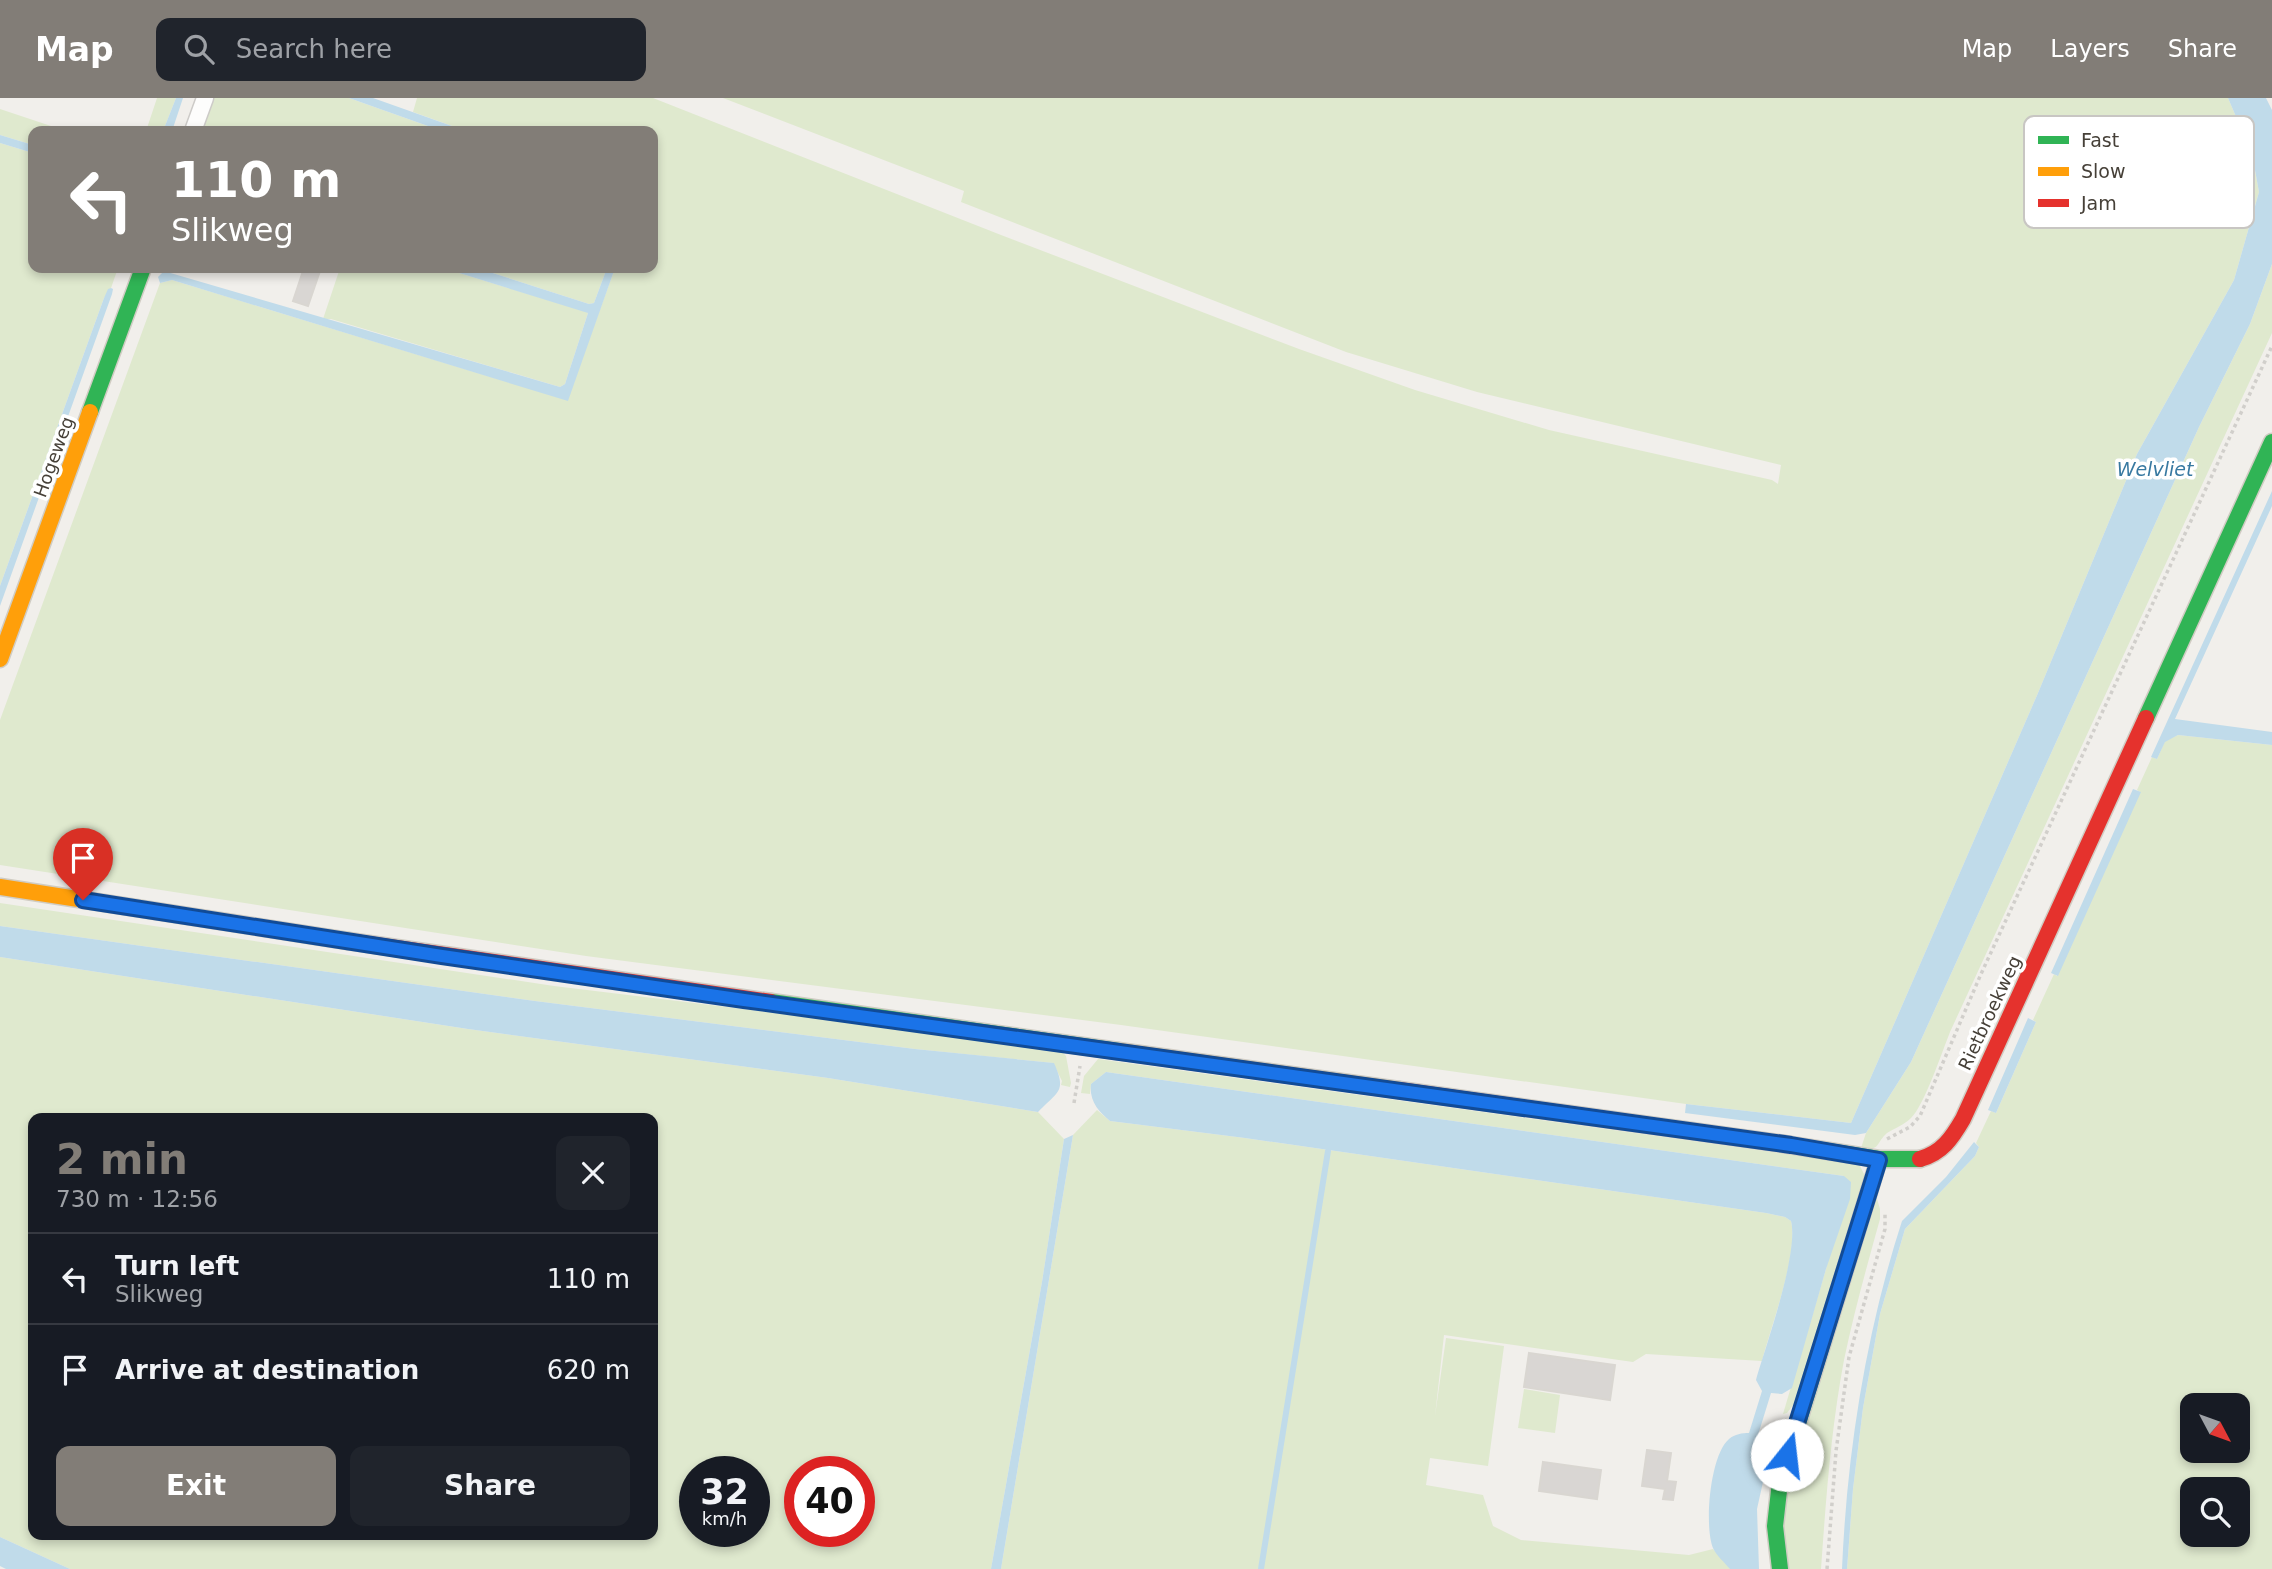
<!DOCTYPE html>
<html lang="en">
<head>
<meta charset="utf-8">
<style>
	body { margin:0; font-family:"DejaVu Sans",sans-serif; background:#20242c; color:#f1f3f6; height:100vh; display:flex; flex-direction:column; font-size:26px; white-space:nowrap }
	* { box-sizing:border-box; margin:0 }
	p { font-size:23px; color:#9ea1a6 }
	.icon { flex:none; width:38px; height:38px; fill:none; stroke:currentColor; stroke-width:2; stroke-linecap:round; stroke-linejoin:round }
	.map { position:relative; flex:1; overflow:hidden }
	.drawer { position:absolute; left:28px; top:1015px; width:630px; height:427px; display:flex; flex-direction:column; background:#171b24; border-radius:14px; box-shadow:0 4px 10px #0003 }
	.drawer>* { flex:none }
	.guide { position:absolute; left:28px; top:28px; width:630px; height:147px; border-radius:14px; box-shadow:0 4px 10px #0003; background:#827d77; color:#fff; overflow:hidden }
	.needle { width:46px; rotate:131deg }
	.tools { position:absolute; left:2180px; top:1295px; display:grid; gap:14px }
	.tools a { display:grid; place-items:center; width:70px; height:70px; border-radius:14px; background:#171b24; box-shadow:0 4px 10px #0003; font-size:35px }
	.speed { position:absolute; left:679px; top:1358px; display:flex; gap:14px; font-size:35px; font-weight:700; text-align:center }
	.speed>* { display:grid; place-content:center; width:91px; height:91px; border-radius:50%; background:#171b24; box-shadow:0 4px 10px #0003; line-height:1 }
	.speed small { font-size:18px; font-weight:400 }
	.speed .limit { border:10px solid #d22; background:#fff; color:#111 }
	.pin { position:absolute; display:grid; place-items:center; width:60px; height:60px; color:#fff; margin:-72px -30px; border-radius:50% 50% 50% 0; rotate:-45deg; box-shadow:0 0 7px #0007 }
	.pin .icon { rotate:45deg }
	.me { position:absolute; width:77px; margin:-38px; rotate:16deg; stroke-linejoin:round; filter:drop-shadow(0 0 5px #0008) }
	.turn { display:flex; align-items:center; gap:24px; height:147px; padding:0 28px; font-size:32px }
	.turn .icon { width:91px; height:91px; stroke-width:2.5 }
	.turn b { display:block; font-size:49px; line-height:60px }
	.round { display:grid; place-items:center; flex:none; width:74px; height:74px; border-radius:14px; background:#20242c }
	.overview { display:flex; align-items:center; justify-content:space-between; height:119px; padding:0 28px }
	h1 { font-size:42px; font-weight:800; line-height:52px; color:#827d77 }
	.primary-button { display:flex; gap:14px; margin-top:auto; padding:14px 28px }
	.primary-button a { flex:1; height:80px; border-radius:14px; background:#827d77; color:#fff; font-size:28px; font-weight:800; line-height:80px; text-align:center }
	.primary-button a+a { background:#20242c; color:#f1f3f6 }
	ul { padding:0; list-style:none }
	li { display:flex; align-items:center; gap:21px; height:91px; padding:0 28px; border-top:2px solid #363941 }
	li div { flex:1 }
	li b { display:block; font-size:26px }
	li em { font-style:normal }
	header { display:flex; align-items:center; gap:42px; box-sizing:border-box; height:98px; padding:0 35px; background:#827d77; color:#fff }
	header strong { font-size:33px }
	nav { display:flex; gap:38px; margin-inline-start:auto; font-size:24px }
	.search { width:490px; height:63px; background:#20242c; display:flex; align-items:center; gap:18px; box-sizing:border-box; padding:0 24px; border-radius:14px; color:#9ea1a6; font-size:26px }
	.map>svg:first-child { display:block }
</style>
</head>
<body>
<header>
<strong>Map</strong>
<div class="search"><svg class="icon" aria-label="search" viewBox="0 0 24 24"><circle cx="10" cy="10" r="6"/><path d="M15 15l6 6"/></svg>Search here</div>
<nav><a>Map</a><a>Layers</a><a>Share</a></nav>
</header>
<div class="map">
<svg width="2272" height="1471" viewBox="0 0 2272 1471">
	<rect width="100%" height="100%" fill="#f1efeb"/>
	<path fill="#dfe9ce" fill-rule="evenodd" d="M157,0H176L163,33H146Z
		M210,0H349L442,33H198Z
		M417,0H653L1001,137L1299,251L1415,292L1549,332L1772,382L1778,386L1781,367L1477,294L1346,254L961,104L964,93L723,0H2228L2252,56L2259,94L2234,182L2137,356L2038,595L1851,1025L1686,1006L1121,927L586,858L0,767V622L160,185L172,182L567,302L615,170H653V33H466L413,14Z
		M0,11L66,33H33V47L0,37Z
		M0,45L33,55V170H118L111,190L104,200L0,488Z
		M2272,166V235L1950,934C1942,954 1924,1008 1911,1020C1904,1027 1895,1030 1887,1035C1875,1046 1881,1053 1861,1050L1866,1035L1911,964L2199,329L2250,226Z
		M340,170H443L587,214L588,215L565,286L560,289L331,221H323Z
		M477,170H607L594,205L589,206Z
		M2178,637L2272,647V1471H1847L1853,1391L1863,1310L1880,1216L1905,1131L1975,1058L1979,1049L1976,1045L1991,1013L1996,1015L2036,924L2033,922L2054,876L2057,878L2140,694L2137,692L2152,659L2157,661L2165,643ZM2193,1307H2238V1353H2193ZM2193,1391H2238V1437H2193Z
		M0,805L554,888L1058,949L1066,958L1071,985L1070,989L1061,987L1062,983L1053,965L915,951L535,903L0,828Z
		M0,859L468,931L828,980L1038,1014L1064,1041L1042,1184L991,1471H70L0,1439ZM33,1020H653V1437H33ZM695,1374H754V1433H695ZM800,1374H859V1433H800Z
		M1098,961L1859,1066L1865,1078L1800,1298L1787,1315L1783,1316L1826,1171L1844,1078L1106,974L1091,986L1090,996L1081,995L1084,978Z
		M1097,1012L1110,1023L1245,1040L1766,1115L1785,1119L1791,1123C1799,1155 1771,1228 1762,1263L1646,1256L1633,1264L1444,1237L1435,1318L1446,1240L1504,1248L1488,1368L1430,1360L1426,1387L1483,1397L1493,1428L1521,1442L1689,1457L1713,1451L1731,1471H1001L1073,1037Z
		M1875,1094L1880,1111V1121C1867,1168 1854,1214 1844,1262C1831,1331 1826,1401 1821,1471H1784L1779,1421Z
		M1524,1291L1560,1297L1555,1335L1518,1330Z"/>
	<path fill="#c0dbea" d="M176,0H183L172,33H163Z
		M349,0H373L466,33H442Z
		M2228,0H2266L2272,12V166L2250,226L2199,329L1911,964L1866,1035L1855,1037L1685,1015L1686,1006L1851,1025L2038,595L2137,356L2234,182L2259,94L2252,56Z
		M0,37L33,47V55L0,45Z
		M443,170H477L589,206L594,205L607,170H615L568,303L172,182L160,185L158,179L162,175L167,174L560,289L565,286L588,215Z
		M111,190L113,191L112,196L0,508V488L104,200L108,191Z
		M2272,393V408L2175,621L2272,634V647L2178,637L2165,644L2157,661L2151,659Z
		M2133,691L2141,694L2058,878L2051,875Z
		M0,828L535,903L915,951L1054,965C1067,994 1058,993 1038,1014L828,980L468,931L0,859Z
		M2028,920L2036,924L1996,1015L1988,1012Z
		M1106,974L1844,1078L1851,1084L1850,1101L1826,1171L1792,1290L1782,1296L1771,1295L1758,1337L1767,1345L1769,1357L1757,1411L1759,1471H1730C1725,1465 1716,1457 1713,1450C1704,1428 1710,1357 1729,1341C1735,1336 1742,1335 1749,1335L1762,1293L1756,1282C1766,1247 1799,1155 1791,1123L1785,1119L1766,1115L1245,1040L1110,1023C1098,1013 1089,1003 1091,986Z
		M1073,1037L1001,1471H991L1042,1184L1064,1041Z
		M1974,1044L1979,1049L1975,1058L1905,1131L1880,1216L1863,1310L1853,1391L1847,1471H1842C1847,1354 1866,1234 1902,1123L1946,1079Z
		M0,1439L70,1471H6L0,1468Z"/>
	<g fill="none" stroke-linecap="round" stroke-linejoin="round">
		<path stroke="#c0dbea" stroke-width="6" d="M1261,1471L1328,1053"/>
	</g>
	<path fill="#d9d6d3" stroke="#d9d6d1" stroke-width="2" d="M304,170H321L308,208L293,203Z
		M1529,1255L1615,1267L1610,1302L1524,1289Z
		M1647,1352L1671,1355L1667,1383L1676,1384L1673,1402L1663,1401L1665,1391L1642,1388Z
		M1543,1364L1601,1372L1597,1401L1539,1393Z"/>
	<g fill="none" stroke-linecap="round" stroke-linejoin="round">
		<defs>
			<path id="street" d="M193,33L205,0"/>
			<path id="fast" d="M90,314L143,170
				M2146,620L2272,344
				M771,904L1118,953
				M1784,1046L1879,1061
				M1780,1471L1775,1428L1780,1384L1879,1061H1920"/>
			<path id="slow" d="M0,561L90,314
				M0,789L348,843
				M1118,953L1399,992"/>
			<path id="jam" d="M348,843L771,904
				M1399,992L1784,1046
				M1920,1061C1942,1055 1952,1040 1963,1021L2146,620"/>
		</defs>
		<use href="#street" stroke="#cdcbc8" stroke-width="19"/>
		<use href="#fast" stroke="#d0ccc3" stroke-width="19"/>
		<use href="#slow" stroke="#d0ccc3" stroke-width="19"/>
		<use href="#jam" stroke="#d0ccc3" stroke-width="19"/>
		<path stroke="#d1cfcb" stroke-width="3.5" stroke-dasharray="3.5 3.5" stroke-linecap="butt" d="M1074,1005L1080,968
			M1887,1041L1910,1029L1920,1018L1981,876L2272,248
			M1827,1471L1836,1353L1849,1259L1885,1131V1115"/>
		<use href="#street" stroke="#fdfdfc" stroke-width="16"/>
		<use href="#fast" stroke="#30b455" stroke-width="16"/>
		<use href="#slow" stroke="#ff9f0a" stroke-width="16"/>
		<use href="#jam" stroke="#e5322d" stroke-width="16"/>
	</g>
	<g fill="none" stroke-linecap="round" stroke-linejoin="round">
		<defs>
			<path id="route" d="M83,802L442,858L744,902L1791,1047L1879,1062L1787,1357"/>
		</defs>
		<use href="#route" stroke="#114b97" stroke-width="18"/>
		<use href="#route" stroke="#1a73e8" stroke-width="12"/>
	</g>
	<g text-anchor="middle" stroke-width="7" stroke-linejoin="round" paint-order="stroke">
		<g font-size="18" fill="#464038" stroke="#fff">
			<text transform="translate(54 359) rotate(-70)" y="6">Hogeweg</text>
			<text transform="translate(1990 915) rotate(-65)" y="6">Rietbroekweg</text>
		</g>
		<g font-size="19" font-style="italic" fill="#3879a1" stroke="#fff">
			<text x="2155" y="378">Welvliet</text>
		</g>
	</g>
	<rect x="2024" y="18" width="230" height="112" rx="10" fill="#fff" stroke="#c8c6c3" stroke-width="2"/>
	<rect x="2038" y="38" width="31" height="8" fill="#30b455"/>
	<rect x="2038" y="69" width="31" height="9" fill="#ff9f0a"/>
	<rect x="2038" y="101" width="31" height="8" fill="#e5322d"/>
	<g font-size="19" fill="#464038">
		<text x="2081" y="49">Fast</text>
		<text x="2081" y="80">Slow</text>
		<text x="2081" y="112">Jam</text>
	</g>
</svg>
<div class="tools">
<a><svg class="needle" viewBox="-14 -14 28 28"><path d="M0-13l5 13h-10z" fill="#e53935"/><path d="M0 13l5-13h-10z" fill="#9ea1a6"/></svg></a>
<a><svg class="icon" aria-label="search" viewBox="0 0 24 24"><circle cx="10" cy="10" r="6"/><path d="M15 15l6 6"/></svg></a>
</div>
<div class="speed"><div>32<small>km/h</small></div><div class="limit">40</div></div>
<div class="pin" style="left:83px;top:802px;background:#d93025"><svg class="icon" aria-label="arrive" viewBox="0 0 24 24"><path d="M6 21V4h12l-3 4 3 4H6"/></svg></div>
<svg class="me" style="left:1787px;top:1357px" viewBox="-20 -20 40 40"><circle r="19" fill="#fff"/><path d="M0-13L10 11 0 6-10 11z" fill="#1a73e8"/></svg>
<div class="guide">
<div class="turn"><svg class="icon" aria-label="left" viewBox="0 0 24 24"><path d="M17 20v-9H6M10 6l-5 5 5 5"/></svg><div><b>110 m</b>Slikweg</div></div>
</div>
<section class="drawer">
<div class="overview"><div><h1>2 min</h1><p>730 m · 12:56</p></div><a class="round"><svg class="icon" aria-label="close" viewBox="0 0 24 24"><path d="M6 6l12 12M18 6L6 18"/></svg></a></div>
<ul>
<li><svg class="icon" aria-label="left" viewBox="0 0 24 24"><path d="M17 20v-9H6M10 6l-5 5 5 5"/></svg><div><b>Turn left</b><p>Slikweg</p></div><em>110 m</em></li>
<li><svg class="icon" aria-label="arrive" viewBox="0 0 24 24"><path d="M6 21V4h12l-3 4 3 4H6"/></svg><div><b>Arrive at destination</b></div><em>620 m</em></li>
</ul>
<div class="primary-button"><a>Exit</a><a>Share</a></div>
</section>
</div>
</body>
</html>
